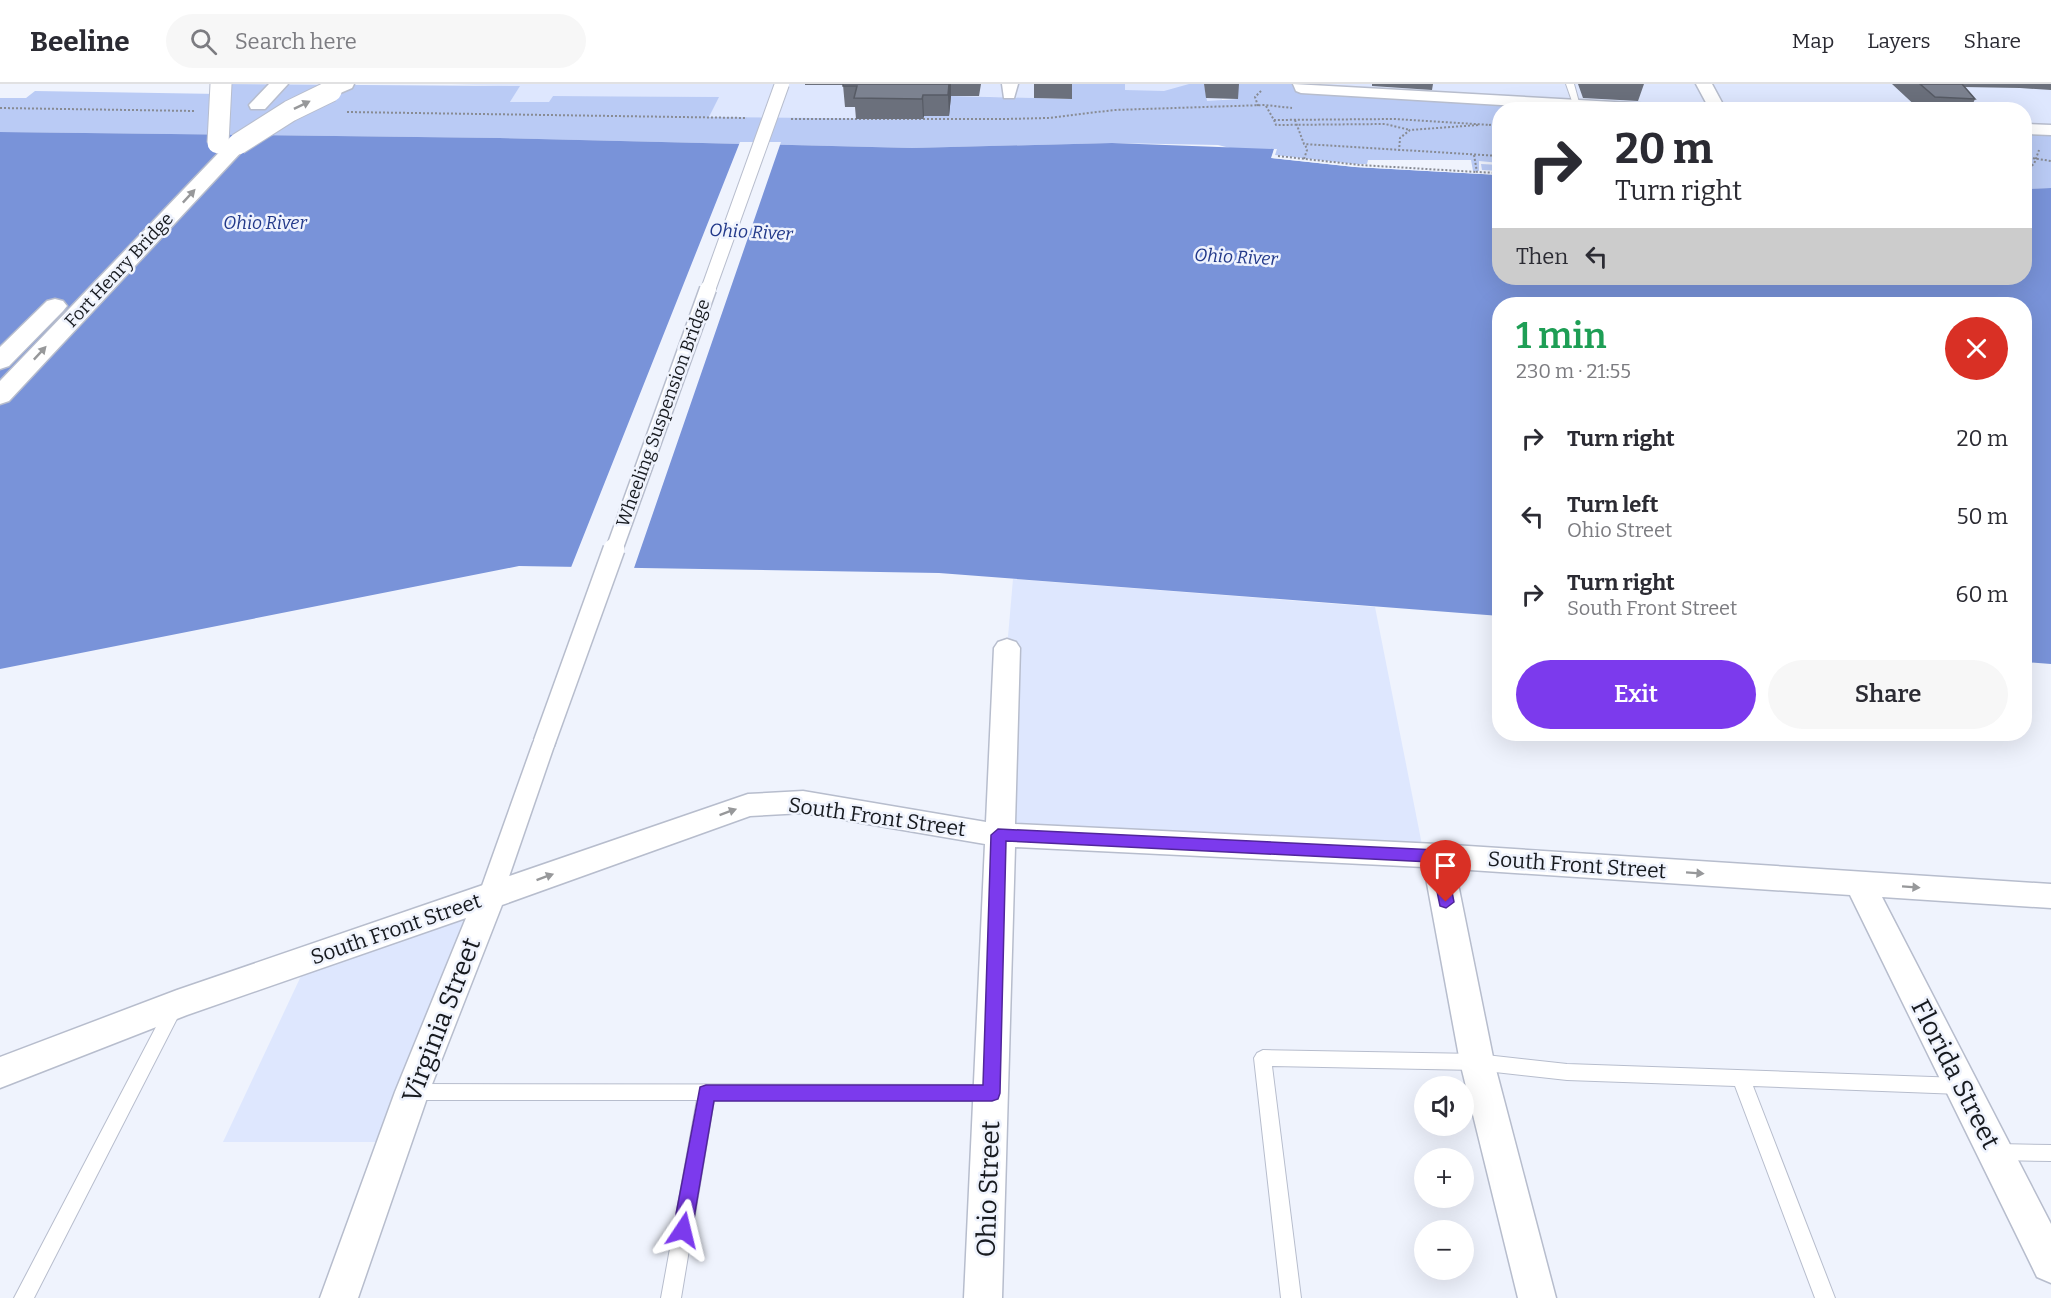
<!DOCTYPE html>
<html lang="en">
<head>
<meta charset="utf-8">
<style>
	body { margin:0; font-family:Bitter,serif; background:#f7f7f7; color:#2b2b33; height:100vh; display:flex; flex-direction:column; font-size:22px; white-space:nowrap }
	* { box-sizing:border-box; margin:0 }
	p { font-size:20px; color:#7c7c81 }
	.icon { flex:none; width:33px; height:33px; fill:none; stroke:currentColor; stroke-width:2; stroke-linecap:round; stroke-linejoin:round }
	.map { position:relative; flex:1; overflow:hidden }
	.drawer { position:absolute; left:1492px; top:213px; width:540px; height:444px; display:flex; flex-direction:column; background:#fff; border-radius:24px; box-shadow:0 6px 24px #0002 }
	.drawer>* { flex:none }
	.hud { position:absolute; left:1492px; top:18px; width:540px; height:183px; border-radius:24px; box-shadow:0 6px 24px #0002; background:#fff; color:#2b2b33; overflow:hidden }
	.tools { position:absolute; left:1414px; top:992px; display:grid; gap:12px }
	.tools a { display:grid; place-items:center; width:60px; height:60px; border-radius:50%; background:#fff; box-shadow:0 6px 24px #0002; font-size:30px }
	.pin { position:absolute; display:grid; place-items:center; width:51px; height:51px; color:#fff; margin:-62px -26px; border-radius:50% 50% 50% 0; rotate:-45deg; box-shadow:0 0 6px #0007 }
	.pin .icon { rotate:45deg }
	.me { position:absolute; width:66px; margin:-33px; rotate:10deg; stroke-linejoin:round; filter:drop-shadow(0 0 4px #0008) }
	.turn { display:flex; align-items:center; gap:21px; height:126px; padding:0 24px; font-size:27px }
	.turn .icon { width:78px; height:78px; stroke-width:2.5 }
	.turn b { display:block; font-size:42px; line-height:51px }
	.then { display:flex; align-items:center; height:57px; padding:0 24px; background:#0003; gap:12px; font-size:22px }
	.round { display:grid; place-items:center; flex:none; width:63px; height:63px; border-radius:32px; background:#f7f7f7 }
	.overview { display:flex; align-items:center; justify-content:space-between; height:102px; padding:0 24px }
	h1 { font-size:36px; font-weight:600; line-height:45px; color:#1e9e55 }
	.button { display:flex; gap:12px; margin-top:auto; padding:12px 24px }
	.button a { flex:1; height:69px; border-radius:36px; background:#7c3aed; color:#fff; font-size:24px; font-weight:600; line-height:69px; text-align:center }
	.button a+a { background:#f7f7f7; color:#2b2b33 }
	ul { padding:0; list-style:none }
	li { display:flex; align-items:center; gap:18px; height:78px; padding:0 24px }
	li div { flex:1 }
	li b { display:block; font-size:22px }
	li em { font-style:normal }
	header { display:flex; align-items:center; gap:36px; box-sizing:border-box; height:84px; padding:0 30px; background:#fff; border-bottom:2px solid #e1e1e2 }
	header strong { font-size:28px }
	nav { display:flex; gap:33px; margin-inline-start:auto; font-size:21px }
	.search { width:420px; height:54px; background:#f7f7f7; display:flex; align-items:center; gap:15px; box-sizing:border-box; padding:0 21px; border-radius:33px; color:#7c7c81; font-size:22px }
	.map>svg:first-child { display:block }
</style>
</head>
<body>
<header>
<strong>Beeline</strong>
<div class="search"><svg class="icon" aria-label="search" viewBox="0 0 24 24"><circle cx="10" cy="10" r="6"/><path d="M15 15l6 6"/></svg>Search here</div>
<nav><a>Map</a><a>Layers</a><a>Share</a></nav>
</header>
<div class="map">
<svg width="2051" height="1214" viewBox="0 0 2051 1214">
	<rect width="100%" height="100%" fill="#eff3fd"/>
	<path fill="#dee7fe" d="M451,0H1237L1238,15H1222V18L952,12L949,32H924L923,35L753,34L709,33L718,13L553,12L550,18H510L519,3Z
		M1301,0H2051V46L2025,45V26L1669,25L1301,4Z
		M1013,495L1375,523L1424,771L998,751L1007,564Z
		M490,813L394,1058H223L309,875Z"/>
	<path fill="#bacbf5" d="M221,0L520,2L510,18H549L553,12L719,13L709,33L923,35L924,32L951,12L1072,15V0H1125V6L1164,7L1189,0H1204L1207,17L1238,15L1237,0H1301V4L1669,25L1500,26V91L1271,74L1218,61L1112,59L912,64L499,54L0,48V14H26L35,7L220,10Z
		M2025,45L2051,46V104L2025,105Z"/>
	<path fill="#7993d9" d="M0,48L499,54L912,64L1112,59L1274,65L1272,74L1355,83L1500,91V194H2025V105L2051,104V580L2025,578V220H1500V532L939,489L519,482L0,585Z"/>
	<path fill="#eff3fd" d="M740,58H781L633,487L570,486Z
		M1274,65H1277L1275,71L1355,80H1367L1368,76H1471L1473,87H1479V77L1500,79V81L1481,80L1482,86L1500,87V91L1355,83L1271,74Z"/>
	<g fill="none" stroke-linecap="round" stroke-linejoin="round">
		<defs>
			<path id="service" d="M1566,0H1574L1580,22L1573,20Z
				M175,916L181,918L183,923L34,1214H14L169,918Z
				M1263,966L1477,970L1567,980L1960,994L1966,997L1969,1002L1966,1007L1960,1010L1753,1002L1835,1214H1815L1735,1002L1567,996L1477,986L1272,982L1301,1214H1281L1254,974L1257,969Z
				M412,1000L990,1001L996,1003L999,1009L996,1015L990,1017L714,1016L681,1214H661L697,1016H412L406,1014L403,1008L406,1002Z
				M1997,1060L2051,1061V1077L1997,1076L1991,1074L1988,1068L1991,1062Z"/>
			<path id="pedestrian" d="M544,651L552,653L555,659L502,813L499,820L490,823L481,820L478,813L533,659L536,653Z"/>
			<path id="minor" d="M1002,0H1018L1014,14H1004Z
				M1293,0L1669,21L1676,26H1583L1301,9L1296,7Z
				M1696,0H1712L1726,26H1710Z
				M2025,40L2051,41V51L2025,50Z
				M1007,555L1016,558L1020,564L1015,740L1437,760L2051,800V824L1882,813L2051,1140V1199L2037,1193L1850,811L1455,785L1494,978L1556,1214H1518L1460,978L1424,783L1015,763L1002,1214H964L985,760L803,729L750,732L502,821L429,1008L358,1214H320L395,1008L466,834L187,931L0,1004V973L177,906L748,710L803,707L986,738L994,564L998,558Z"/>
			<path id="motorway" d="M269,0H288L265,25H251L249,21Z
				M331,0H354L352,4L331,13L322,7Z
				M238,54L245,56L248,60L245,64L9,317L0,320V297L231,56Z
				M55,215L63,217L67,222L63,227L9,282L0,285V263L47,217Z"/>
		</defs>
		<use href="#service" stroke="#b7bdcd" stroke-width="2"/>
		<use href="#pedestrian" stroke="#b7bdcd" stroke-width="3"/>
		<use href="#minor" stroke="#b7bdcd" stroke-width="3"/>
		<use href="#motorway" stroke="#b7bdcd" stroke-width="3"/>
		<path stroke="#888b93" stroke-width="2" stroke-dasharray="2 2" stroke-linecap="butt" d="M1258,22L1255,13L1262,6
			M1266,22L1274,36L1395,35L1491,41
			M0,24L195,27
			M347,28L747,34
			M791,35H1005L1048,34L1114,26L1265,21L1292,24
			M1274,36L1276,41L1385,40L1410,46
			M1295,36L1304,60L1500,72
			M1489,41L1500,40
			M1399,67L1400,54L1410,46L1478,41
			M1474,71L1477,88L1500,89
			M1278,72L1360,81L1477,88
			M2025,73L2051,77
			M1304,75L1307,66L1305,60
			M2025,86L2034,80L2039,66"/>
		<use href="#service" fill="#fff" fill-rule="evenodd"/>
		<use href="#pedestrian" fill="#fff" fill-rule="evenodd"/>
		<use href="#minor" fill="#fff" fill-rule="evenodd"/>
		<use href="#motorway" fill="#fff" fill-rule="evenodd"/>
		<defs>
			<path id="pedestrian-bridge-far2" d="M708,206L782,0"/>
			<path id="pedestrian-bridge-far1" d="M614,466L708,205"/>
			<path id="pedestrian-bridge" d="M544,659L614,465"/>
			<path id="motorway-bridge" d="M218,59L221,0
				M238,60L290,27L331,7"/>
		</defs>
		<use href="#pedestrian-bridge-far2" stroke="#b7bdcd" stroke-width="16" stroke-linecap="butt"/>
		<use href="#pedestrian-bridge-far1" stroke="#b7bdcd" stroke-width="19" stroke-linecap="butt"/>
		<use href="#pedestrian-bridge" stroke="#b7bdcd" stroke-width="24" stroke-linecap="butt"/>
		<use href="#motorway-bridge" stroke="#b7bdcd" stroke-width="23" stroke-linecap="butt"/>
		<use href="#pedestrian-bridge-far2" stroke="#fff" stroke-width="14"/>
		<use href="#pedestrian-bridge-far1" stroke="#fff" stroke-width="16"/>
		<use href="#pedestrian-bridge" stroke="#fff" stroke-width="21"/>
		<use href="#motorway-bridge" stroke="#fff" stroke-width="21"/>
	</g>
	<path fill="#6b707c" d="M805,0H981L979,12H951L949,32H924L923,35H856L855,23H845L843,1H805Z
		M1034,0H1072V15L1034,14Z
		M1189,0H1239L1238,15L1206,14L1204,0Z
		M1372,0H1433L1432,6L1372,2Z
		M1578,0H1644L1638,17L1583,14Z
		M1892,0H2051V6L2020,4L1964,3L1975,15L1970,26H1920Z"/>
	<path fill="#575b65" d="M949,0H951V12L949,32L948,11Z
		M923,11L924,32L923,35L922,15Z"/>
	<path fill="#7c8290" stroke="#575b65" stroke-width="1.5" d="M843,0H949L948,11H923L922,15L854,14L857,2H843Z
		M1920,0H1962L1975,15L1935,13Z"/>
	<defs><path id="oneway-solid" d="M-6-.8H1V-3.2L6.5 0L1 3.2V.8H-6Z" transform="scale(1.5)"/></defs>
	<g fill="#97989a">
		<use href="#oneway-solid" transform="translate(302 21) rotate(-26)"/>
		<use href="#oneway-solid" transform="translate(189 112) rotate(-47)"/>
		<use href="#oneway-solid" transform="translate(40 269) rotate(-47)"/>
		<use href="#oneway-solid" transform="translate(728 728) rotate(-20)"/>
		<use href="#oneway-solid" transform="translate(1695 789) rotate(4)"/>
		<use href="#oneway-solid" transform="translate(545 793) rotate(-20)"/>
		<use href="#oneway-solid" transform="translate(1911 803) rotate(4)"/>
	</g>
	<path fill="#7c3aed" stroke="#51269a" stroke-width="1.5" d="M998,745L1437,766L1445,772L1454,818L1446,824L1440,822L1431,778L1006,757L1000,1009L998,1015L992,1017H714L692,1146L690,1152L683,1155L676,1152L673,1146L700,1003L706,1001H983L991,751Z"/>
	<g text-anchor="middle" stroke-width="5" stroke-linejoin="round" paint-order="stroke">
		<g font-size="18" font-style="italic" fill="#22398a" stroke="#eff3fd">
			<text x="265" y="145">Ohio River</text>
			<text transform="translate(751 148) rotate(3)" y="6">Ohio River</text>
			<text transform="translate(1236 173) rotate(3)" y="6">Ohio River</text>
		</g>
		<g font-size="18" fill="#171a1f" stroke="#eff3fd">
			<text transform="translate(119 186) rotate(-47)" y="6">Fort Henry Bridge</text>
			<text transform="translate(663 329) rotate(-70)" y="6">Wheeling Suspension Bridge</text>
		</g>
		<g font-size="21" fill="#171a1f" stroke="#eff3fd">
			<text transform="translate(877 733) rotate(8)" y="7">South Front Street</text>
			<text transform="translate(1577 781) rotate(4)" y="7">South Front Street</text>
			<text transform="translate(396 845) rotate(-19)" y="7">South Front Street</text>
		</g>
		<g font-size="26" fill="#171a1f" stroke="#eff3fd">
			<text transform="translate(441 936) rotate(-69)" y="9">Virginia Street</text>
			<text transform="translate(1956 990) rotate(63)" y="9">Florida Street</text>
			<text transform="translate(988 1105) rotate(-88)" y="9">Ohio Street</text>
		</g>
	</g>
</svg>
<div class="tools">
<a><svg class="icon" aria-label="sound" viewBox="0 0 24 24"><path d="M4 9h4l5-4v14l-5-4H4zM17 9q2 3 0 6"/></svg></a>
<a>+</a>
<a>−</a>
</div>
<div class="pin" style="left:1446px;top:818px;background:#d93025"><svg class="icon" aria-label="arrive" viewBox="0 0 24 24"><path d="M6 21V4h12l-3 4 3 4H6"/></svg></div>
<svg class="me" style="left:683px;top:1146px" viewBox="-20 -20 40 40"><path d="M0-17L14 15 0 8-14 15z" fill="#7c3aed" stroke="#fff" stroke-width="4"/></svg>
<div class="hud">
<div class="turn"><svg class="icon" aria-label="right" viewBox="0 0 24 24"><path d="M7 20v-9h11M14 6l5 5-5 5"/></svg><div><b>20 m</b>Turn right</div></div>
<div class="then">Then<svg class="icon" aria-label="left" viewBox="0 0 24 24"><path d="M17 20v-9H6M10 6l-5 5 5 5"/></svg></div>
</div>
<section class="drawer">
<div class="overview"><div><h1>1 min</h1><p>230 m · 21:55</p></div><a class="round" style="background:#d93025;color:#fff"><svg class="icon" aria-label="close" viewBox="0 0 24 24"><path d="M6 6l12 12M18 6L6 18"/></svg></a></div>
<ul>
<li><svg class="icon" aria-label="right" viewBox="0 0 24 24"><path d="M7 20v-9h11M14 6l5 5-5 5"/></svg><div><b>Turn right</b></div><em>20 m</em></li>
<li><svg class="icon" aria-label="left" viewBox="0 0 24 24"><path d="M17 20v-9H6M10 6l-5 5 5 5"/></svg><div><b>Turn left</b><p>Ohio Street</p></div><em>50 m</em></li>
<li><svg class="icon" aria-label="right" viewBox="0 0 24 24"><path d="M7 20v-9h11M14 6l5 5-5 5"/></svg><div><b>Turn right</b><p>South Front Street</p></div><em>60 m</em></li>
</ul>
<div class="button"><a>Exit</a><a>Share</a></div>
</section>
</div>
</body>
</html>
